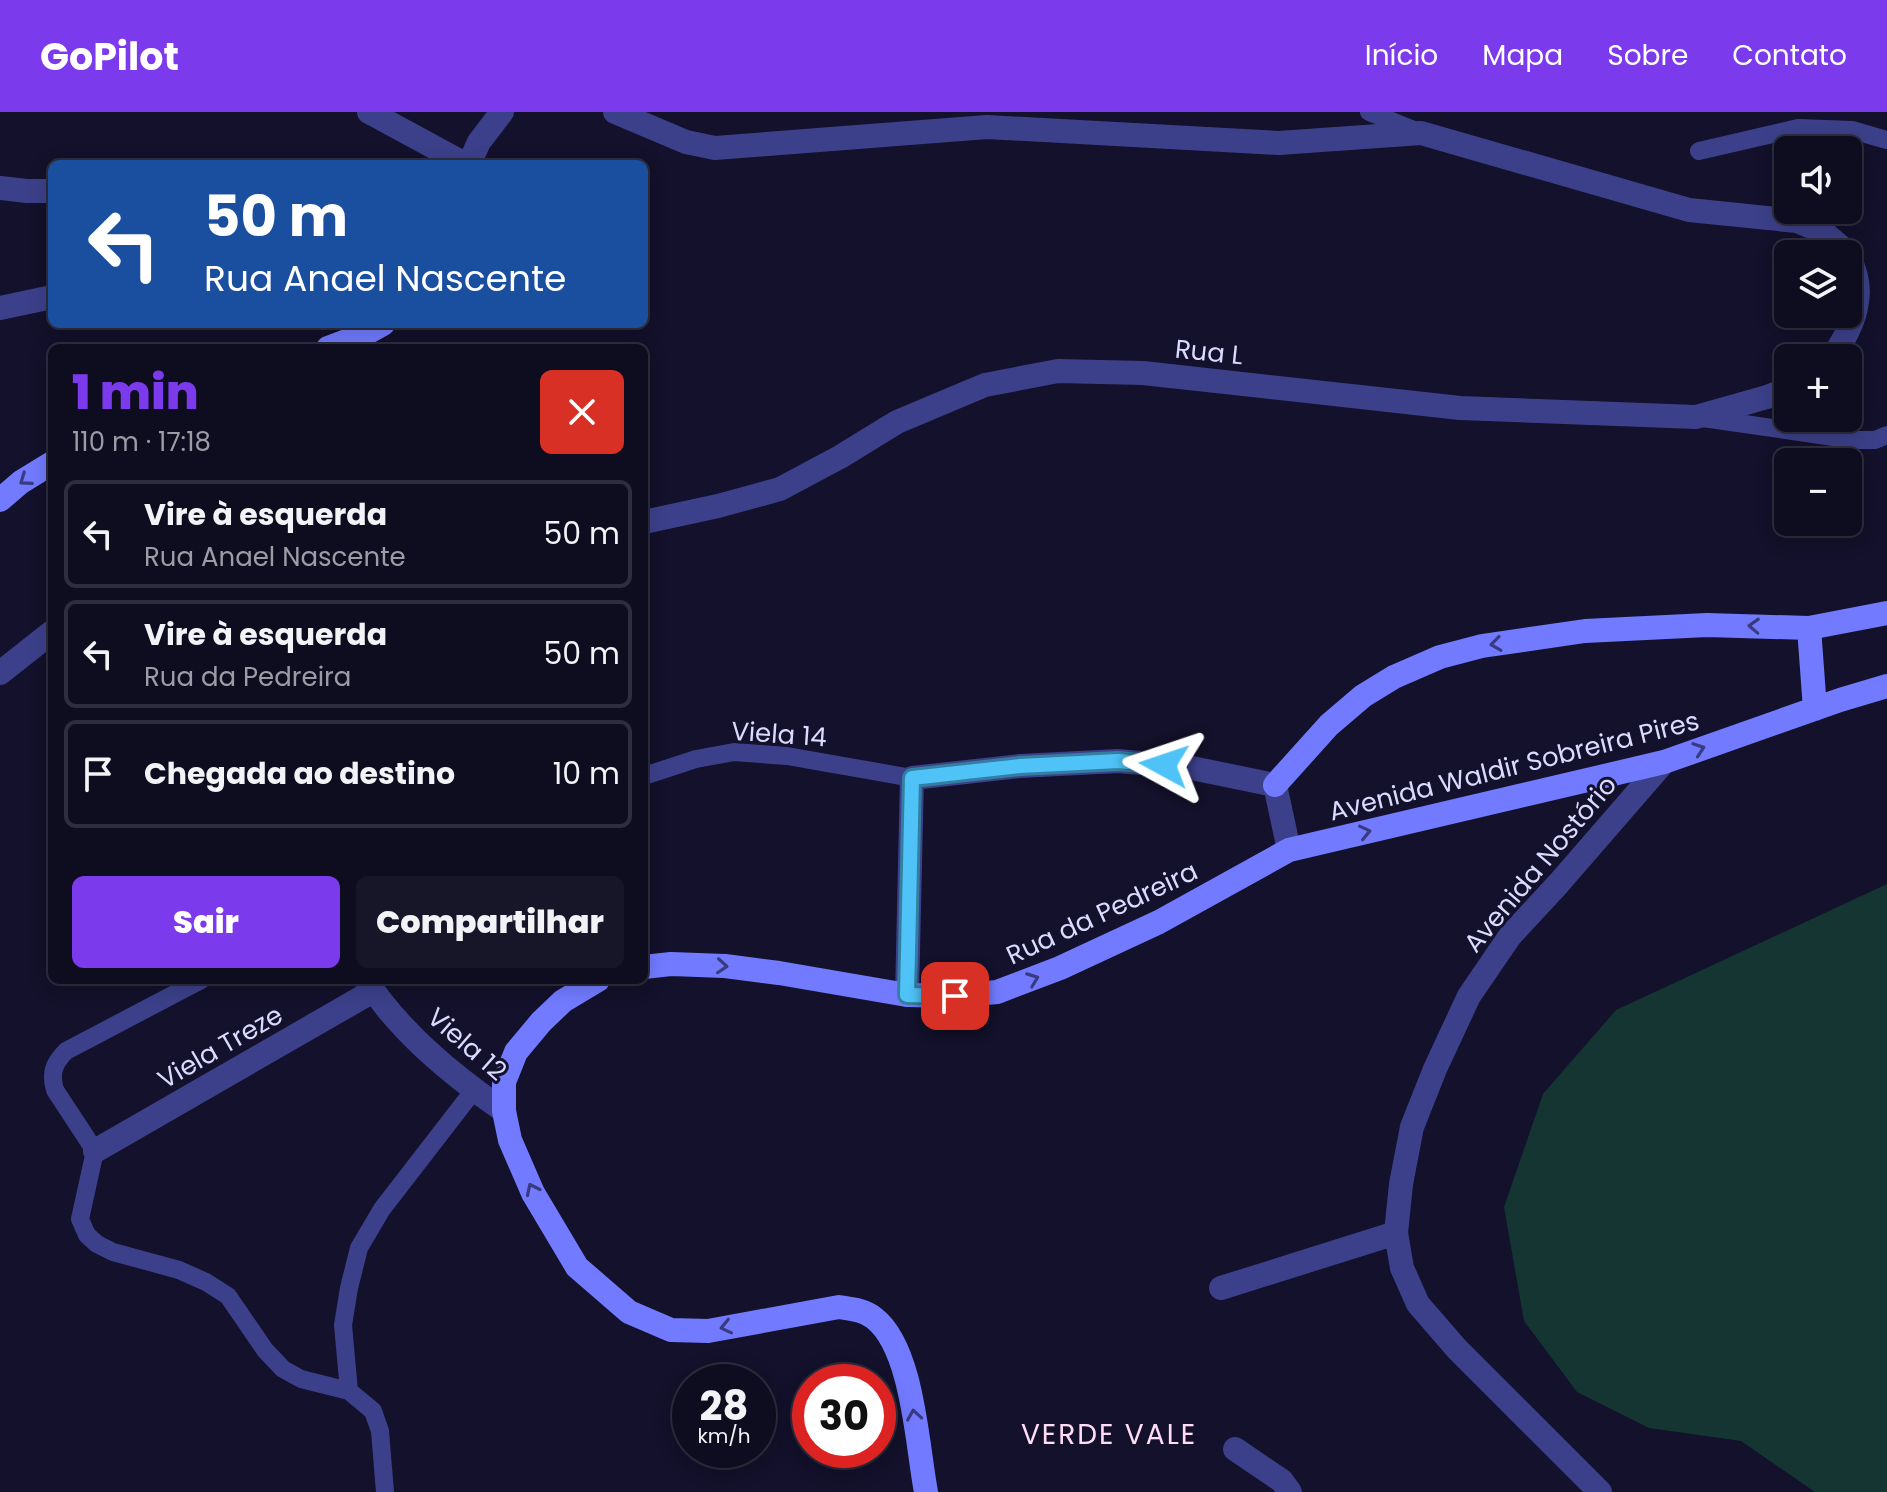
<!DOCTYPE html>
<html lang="pt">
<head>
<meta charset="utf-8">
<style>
	body { margin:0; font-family:Poppins,sans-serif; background:#171629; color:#f1f3f6; height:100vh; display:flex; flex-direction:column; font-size:30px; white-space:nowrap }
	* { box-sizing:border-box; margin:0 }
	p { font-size:26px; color:#9b9ca5 }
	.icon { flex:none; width:44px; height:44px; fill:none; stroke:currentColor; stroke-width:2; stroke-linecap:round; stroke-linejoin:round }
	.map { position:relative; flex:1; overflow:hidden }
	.sheet { position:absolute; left:48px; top:232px; width:600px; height:640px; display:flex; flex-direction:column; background:#0e0d20; border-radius:12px; box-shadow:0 4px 20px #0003,0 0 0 2px #2e2d3e }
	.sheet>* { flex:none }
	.banner { position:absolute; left:48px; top:48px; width:600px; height:168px; border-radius:12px; box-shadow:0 4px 20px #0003,0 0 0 2px #2e2d3e; background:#1a4fa0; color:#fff; overflow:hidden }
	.controls { position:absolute; left:1774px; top:24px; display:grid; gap:16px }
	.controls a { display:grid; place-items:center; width:88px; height:88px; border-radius:12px; background:#0e0d20; box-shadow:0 4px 20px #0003,0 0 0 2px #2e2d3e; font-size:40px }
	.speed { position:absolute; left:672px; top:1252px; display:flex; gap:16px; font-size:40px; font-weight:700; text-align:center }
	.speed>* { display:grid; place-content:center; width:104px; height:104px; border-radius:50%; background:#0e0d20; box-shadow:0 4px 20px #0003,0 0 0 2px #2e2d3e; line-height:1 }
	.speed small { font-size:20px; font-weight:400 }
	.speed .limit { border:12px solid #d22; background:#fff; color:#111 }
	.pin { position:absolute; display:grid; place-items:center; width:68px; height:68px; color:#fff; margin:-34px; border-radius:16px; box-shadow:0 4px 12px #0006 }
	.me { position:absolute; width:88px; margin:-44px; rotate:275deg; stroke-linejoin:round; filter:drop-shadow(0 0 6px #0008) }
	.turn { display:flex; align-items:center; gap:28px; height:168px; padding:0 24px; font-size:36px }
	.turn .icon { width:104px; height:104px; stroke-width:2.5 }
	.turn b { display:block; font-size:56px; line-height:68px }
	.round { display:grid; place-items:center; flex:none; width:84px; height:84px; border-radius:12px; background:#171629 }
	.overview { display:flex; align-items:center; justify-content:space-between; height:136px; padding:0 24px }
	h1 { font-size:48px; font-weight:800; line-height:60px; color:#7c3aed }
	.cta { display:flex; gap:16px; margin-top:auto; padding:16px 24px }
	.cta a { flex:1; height:92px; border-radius:12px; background:#7c3aed; color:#fff; font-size:32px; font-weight:800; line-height:92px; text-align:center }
	.cta a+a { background:#171629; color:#f1f3f6 }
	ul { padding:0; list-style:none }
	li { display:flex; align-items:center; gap:24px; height:108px; margin:0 16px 12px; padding:0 8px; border:4px solid #2e2d3e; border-radius:12px }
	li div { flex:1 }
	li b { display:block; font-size:30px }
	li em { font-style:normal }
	header { display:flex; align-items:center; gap:48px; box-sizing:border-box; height:112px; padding:0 40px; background:#7c3aed; color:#fff }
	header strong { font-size:38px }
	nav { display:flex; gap:44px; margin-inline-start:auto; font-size:28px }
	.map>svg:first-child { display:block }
</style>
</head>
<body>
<header>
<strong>GoPilot</strong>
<nav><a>Início</a><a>Mapa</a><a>Sobre</a><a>Contato</a></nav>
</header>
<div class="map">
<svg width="1887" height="1380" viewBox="0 0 1887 1380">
	<rect width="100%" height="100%" fill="#13112b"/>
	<path fill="#143531" d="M1887,772V1380H1815L1741,1329L1649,1316L1577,1280L1524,1209L1504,1095L1543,982L1616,898Z"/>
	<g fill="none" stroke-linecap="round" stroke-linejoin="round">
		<path stroke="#3c408a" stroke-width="18" d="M1369,0L1419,20
			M1699,39L1798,16L1852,18L1887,28
			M1703,306L1854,328H1875L1887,323
			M644,664L696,647L734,640L787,644L912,666
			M201,868L66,939C54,951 50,961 55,978L95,1039L80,1107L87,1123L97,1132L113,1140L179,1158L206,1170L228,1184L265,1238L283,1257L301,1267L349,1279L373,1299L380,1319L385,1380
			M349,1279L343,1213L349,1176L359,1136L382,1097L474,978"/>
		<path stroke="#3c408a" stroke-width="24" d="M369,0L465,52
			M615,0L686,30L715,36L987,15L1279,31L1421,21L1689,98L1797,109L1823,120L1843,137L1846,142
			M469,52L479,30L502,0
			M0,76L27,79H52
			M0,196L52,185
			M1832,246C1853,215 1869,180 1848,145
			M644,410L718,394L780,377L840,345L897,310L985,273L1058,259L1143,261L1460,296L1696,305L1767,285L1788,277
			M0,561L52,520
			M366,868C401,921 452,963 504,999
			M907,883L912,666L1020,654L1118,649L1187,655L1275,673L1289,738
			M95,1039L373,879
			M1221,1176L1396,1121
			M1235,1337L1282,1369L1290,1380
			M1600,1380L1457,1237L1418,1192L1402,1156L1396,1121L1401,1072L1412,1015L1435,957L1469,884L1510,824L1559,771L1664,650"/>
		<path stroke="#727bff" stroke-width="24" d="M328,236L365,222L383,212
			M0,388L21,370L52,351
			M1809,516L1815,597
			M1275,673L1329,613L1363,584L1394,565L1440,545L1482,534L1585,519L1707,513L1809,516L1887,501
			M644,855L671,852L725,854L779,861L907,883L955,884L997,880L1060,856L1159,810L1289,738L1664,650L1840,588L1887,574
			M598,868L563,889L541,910L516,940L504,970V999L510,1028L533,1081L577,1155L629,1200L671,1218L708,1219L839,1195C852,1197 864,1198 874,1206C913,1236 917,1333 926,1380"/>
	</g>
	<defs><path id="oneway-chevron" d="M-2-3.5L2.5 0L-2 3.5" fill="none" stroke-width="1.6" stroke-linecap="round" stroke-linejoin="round" transform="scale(2)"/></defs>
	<g stroke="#393b80">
		<use href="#oneway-chevron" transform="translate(25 368) rotate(145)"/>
		<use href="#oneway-chevron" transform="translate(1754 514) rotate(-178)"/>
		<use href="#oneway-chevron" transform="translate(1496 532) rotate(172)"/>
		<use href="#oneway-chevron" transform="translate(1699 637) rotate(-19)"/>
		<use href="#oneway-chevron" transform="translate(1365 720) rotate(-13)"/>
		<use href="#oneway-chevron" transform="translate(722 854) rotate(4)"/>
		<use href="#oneway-chevron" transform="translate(1033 867) rotate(-21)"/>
		<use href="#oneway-chevron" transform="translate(532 1077) rotate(-116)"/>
		<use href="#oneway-chevron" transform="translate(726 1215) rotate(167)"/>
		<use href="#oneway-chevron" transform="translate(914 1303) rotate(-99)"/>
	</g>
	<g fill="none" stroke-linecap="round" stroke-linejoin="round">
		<defs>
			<path id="route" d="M955,884L907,883L912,666L1020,654L1118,649L1164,653"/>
		</defs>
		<use href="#route" stroke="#337fa1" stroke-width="20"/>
		<use href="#route" stroke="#4fc3f7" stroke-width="14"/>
	</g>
	<g text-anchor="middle" stroke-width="6" stroke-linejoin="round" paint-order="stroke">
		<g font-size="26" fill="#dbdbff" stroke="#13112b">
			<text transform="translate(1209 240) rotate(6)" y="9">Rua L</text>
			<text transform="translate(779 622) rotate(4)" y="9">Viela 14</text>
			<text transform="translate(1514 654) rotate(-14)" y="9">Avenida Waldir Sobreira Pires</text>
			<text transform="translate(1540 752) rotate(-50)" y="9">Avenida Nostório</text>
			<text transform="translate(1102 801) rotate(-25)" y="9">Rua da Pedreira</text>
			<text transform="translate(467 932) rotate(41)" y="9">Viela 12</text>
			<text transform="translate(220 935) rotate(-30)" y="9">Viela Treze</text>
		</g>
		<g font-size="28" letter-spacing="2" fill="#ffddf6" stroke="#13112b">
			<text x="1109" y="1332">VERDE VALE</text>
		</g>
	</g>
</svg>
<div class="controls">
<a><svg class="icon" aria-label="sound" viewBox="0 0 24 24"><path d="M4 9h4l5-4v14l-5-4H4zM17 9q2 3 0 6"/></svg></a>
<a><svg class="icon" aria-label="layers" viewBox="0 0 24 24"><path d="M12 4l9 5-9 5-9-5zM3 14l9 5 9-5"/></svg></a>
<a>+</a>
<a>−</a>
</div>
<div class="speed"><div>28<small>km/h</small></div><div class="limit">30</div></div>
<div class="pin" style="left:955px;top:884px;background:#d93025"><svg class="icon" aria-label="arrive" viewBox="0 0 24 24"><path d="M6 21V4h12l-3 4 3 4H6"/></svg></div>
<svg class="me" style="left:1164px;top:653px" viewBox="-20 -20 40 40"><path d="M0-17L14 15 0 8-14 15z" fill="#4fc3f7" stroke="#fff" stroke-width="4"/></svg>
<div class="banner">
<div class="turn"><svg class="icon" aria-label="left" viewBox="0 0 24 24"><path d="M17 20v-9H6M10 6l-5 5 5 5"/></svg><div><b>50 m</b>Rua Anael Nascente</div></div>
</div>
<section class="sheet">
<div class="overview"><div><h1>1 min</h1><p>110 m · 17:18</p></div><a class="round" style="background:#d93025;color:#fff"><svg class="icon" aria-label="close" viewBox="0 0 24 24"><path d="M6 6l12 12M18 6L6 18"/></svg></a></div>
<ul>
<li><svg class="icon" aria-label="left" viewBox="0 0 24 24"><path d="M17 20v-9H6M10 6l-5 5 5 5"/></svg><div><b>Vire à esquerda</b><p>Rua Anael Nascente</p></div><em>50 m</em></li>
<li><svg class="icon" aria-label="left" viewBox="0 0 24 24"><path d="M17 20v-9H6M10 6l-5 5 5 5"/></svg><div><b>Vire à esquerda</b><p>Rua da Pedreira</p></div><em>50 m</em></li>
<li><svg class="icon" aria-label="arrive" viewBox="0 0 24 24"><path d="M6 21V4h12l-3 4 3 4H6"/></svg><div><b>Chegada ao destino</b></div><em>10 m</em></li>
</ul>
<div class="cta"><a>Sair</a><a>Compartilhar</a></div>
</section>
</div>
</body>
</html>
